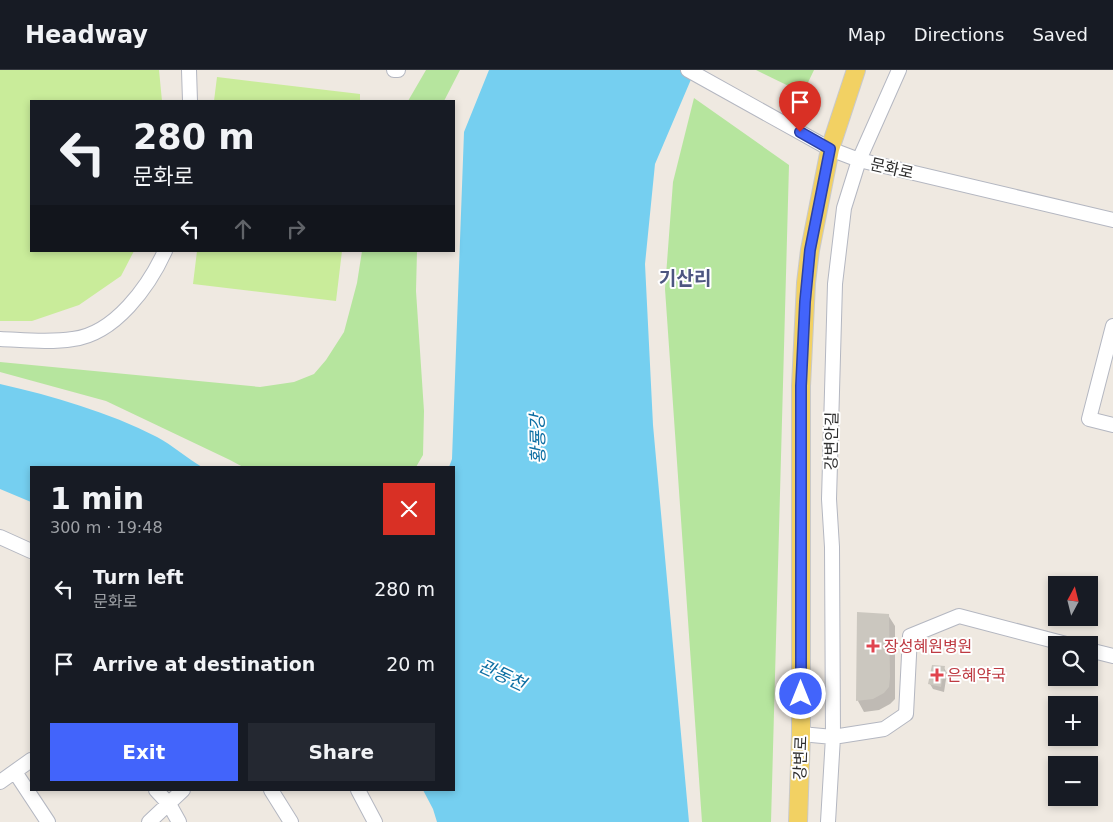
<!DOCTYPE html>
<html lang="en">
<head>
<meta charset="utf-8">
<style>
	body { margin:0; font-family:"DejaVu Sans","Noto Sans KR",sans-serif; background:#242831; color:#f1f3f6; height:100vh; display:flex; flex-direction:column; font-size:19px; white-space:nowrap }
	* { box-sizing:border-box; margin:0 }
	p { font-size:16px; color:#9ea1a6 }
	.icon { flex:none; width:28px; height:28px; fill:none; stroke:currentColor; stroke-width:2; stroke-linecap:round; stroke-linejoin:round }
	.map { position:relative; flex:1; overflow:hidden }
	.side { position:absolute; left:30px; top:396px; width:425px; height:325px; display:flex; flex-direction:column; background:#171b24; border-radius:0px; box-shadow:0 2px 8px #0003 }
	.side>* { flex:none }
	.hud { position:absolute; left:30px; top:30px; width:425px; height:152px; border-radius:0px; box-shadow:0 2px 8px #0003; background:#171b24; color:#f1f3f6; overflow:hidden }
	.needle { width:32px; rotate:7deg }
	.buttons { position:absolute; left:1048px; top:506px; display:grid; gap:10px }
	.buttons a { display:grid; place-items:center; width:50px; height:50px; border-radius:0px; background:#171b24; box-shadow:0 2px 8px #0003; font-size:25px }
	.pin { position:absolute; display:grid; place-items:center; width:42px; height:42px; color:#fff; margin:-51px -21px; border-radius:50% 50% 50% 0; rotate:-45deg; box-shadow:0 0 5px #0007 }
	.pin .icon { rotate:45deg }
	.me { position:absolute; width:55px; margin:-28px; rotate:0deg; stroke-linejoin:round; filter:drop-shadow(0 0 4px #0008) }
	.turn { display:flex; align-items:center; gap:18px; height:105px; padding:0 20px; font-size:22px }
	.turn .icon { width:65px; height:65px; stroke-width:2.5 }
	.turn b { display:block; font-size:35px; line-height:42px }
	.lanes { display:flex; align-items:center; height:48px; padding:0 20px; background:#0003; justify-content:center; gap:25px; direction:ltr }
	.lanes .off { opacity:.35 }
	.round { display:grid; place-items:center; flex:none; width:52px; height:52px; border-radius:0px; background:#242831 }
	.summary { display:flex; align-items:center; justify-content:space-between; height:85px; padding:0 20px }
	h1 { font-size:30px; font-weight:800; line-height:38px }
	.button { display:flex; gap:10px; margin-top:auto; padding:10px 20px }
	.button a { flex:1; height:58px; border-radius:0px; background:#4264fb; color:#fff; font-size:20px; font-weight:800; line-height:58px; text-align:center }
	.button a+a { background:#242831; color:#f1f3f6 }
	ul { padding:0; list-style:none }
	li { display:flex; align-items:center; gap:15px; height:75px; padding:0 20px }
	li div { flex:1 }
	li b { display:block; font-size:19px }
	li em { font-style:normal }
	header { display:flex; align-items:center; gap:30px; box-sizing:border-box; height:70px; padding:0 25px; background:#171b24; border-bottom:1px solid #363941 }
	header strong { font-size:24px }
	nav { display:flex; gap:28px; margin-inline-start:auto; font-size:18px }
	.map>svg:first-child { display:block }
</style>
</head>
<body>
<header>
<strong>Headway</strong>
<nav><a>Map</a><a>Directions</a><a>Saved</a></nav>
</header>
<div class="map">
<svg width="1113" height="752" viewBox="0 0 1113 752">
	<rect width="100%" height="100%" fill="#efe9e1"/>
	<path fill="#b6e59e" d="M426,0H460L444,31H408Z
		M756,0H814L803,23Z
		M694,28L789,95L771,752H702L665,219L673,112Z
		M362,181H417L416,221L424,341L423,385L416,397H243L230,390L106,331L0,302V292L260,317L294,312L314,304L326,290L344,262L357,213Z"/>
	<path fill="#c9ec9a" d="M0,0H159L162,31H31V181H134L121,206L79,235L32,251H0Z
		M217,7L360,24V31H214Z
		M197,181H342L336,231L193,214Z"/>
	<path fill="#75cff0" d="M489,0H695L655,94L645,194L653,355L689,752H437L433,739L423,720H454V398L449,397L452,389L464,62Z
		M0,314C53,326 108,342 157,367C172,375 187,388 202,397L31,398V432L0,419Z"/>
	<path fill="#0003" d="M888,545L895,556V629L890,634L879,640L864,642L858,631Z
		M944,598L947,603L944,622L933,619L930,614Z"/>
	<path fill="#cbc7bf" d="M857,542L889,544L890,607L889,617L884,623L873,629L856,631Z
		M932,595L945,596L941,617L928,614Z"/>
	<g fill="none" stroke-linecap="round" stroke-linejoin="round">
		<defs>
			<path id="minor" d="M189,0L190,31
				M394,0H398
				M688,0L830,79L859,90L1113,150
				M1113,256L1089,349L1113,355
				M0,269C24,270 49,273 73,269C115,264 149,216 165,181
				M0,467L31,481
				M1089,580L1113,586
				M801,664L833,667L884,659L906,644L910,566L959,546L1070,575
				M15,702L48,752
				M0,712L31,690
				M156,720L169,734L179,752
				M271,720L291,752
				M358,720L375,752
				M149,752L183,720
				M828,752L833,667L832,477L829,429L835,214L844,138L859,90L899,0"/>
			<path id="major" d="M798,752L801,664V316L806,213L810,180L830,79L856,0"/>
		</defs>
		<use href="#minor" stroke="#b4b7c1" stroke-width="16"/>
		<use href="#major" stroke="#c9c9c9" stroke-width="20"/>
		<use href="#minor" stroke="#fff" stroke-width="14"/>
		<use href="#major" stroke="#f2d163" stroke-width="18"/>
	</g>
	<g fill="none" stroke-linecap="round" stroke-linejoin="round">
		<defs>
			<path id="route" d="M800,62L830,79L810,180L805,232L801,316V624"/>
		</defs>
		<use href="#route" stroke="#2b41a3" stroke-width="12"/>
		<use href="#route" stroke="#4264fb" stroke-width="9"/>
	</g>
	<g fill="#e0444e" stroke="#fff" stroke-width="2">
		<path d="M870.5 568.5h5v5h5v5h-5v5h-5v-5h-5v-5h5z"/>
		<path d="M934.5 597.5h5v5h5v5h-5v5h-5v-5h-5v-5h5z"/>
	</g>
	<g text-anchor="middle" stroke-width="4" stroke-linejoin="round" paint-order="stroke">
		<g font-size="16" fill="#2e2e2e" stroke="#fff">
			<text transform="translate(892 98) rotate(13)" y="6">문화로</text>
			<text transform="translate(831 371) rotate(-89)" y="6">강변안길</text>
			<text transform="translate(800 688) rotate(-88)" y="6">강변로</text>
		</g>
		<g font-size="16" fill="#be3a42" stroke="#fff" text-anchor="start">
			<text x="884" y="582">장성혜원병원</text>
			<text x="947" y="611">은혜약국</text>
		</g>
		<g font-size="18" font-style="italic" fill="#0d6fa3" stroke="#fff">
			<text transform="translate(538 369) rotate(-91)" y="6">황룡강</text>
			<text transform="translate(502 605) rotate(25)" y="6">관동천</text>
		</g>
		<g font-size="19" font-weight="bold" fill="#4d5680" stroke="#fff">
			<text x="685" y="215">기산리</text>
		</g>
	</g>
</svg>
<div class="buttons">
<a><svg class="needle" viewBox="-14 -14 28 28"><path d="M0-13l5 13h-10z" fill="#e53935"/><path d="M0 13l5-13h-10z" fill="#9ea1a6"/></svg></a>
<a><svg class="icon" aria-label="search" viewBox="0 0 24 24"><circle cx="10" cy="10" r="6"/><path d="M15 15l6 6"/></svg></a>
<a>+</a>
<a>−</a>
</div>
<div class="pin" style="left:800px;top:62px;background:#d93025"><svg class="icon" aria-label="arrive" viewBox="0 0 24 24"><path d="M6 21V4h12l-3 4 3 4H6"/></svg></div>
<svg class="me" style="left:801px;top:624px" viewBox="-20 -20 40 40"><circle r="17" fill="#4264fb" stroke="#fff" stroke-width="3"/><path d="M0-11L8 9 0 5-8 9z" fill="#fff"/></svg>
<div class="hud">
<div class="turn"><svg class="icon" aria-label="left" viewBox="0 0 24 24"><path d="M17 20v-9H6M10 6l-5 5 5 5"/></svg><div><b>280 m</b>문화로</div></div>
<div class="lanes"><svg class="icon" aria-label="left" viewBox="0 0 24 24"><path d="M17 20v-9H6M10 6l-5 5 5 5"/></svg><svg class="icon off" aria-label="ahead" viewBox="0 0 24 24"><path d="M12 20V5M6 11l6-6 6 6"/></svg><svg class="icon off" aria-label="right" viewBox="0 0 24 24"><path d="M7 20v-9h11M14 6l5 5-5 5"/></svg></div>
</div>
<section class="side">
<div class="summary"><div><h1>1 min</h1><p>300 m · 19:48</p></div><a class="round" style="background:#d93025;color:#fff"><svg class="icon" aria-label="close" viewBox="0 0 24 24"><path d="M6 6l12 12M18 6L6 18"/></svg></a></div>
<ul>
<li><svg class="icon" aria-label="left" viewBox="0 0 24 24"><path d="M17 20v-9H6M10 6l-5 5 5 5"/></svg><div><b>Turn left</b><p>문화로</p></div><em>280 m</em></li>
<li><svg class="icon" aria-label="arrive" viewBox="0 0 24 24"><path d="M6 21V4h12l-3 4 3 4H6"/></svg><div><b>Arrive at destination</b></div><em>20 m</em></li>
</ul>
<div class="button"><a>Exit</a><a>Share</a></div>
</section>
</div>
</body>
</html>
